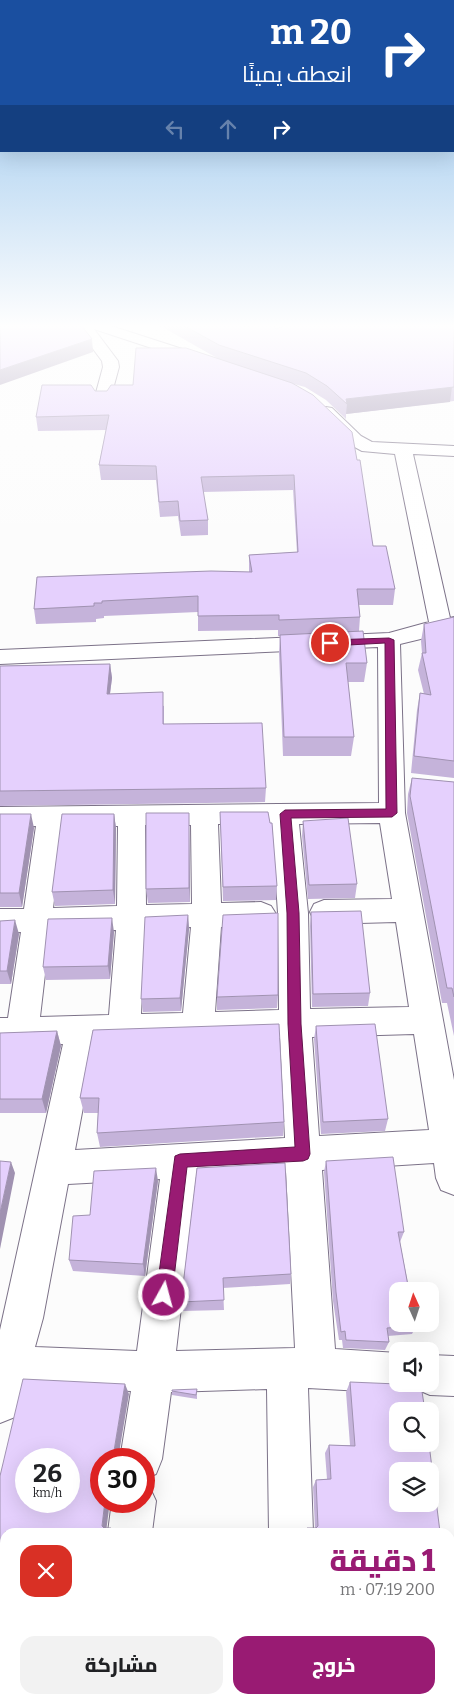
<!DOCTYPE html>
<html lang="ar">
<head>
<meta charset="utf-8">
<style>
	body { margin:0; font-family:Bitter,Cairo,serif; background:#f2f2f2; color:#202124; direction:rtl; height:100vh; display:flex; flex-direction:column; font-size:19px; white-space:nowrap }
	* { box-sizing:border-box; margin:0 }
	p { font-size:16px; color:#757577 }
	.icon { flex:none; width:28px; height:28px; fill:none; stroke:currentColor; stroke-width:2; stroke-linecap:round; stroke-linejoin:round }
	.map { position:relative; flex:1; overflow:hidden; direction:ltr }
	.sheet { position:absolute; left:0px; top:1528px; width:455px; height:176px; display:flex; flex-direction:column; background:#fff; border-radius:15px 15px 0 0; box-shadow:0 5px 20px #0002; direction:rtl }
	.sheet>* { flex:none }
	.hud { position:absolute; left:0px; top:0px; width:455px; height:152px; box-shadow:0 5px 20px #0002; direction:rtl; background:#1a4fa0; color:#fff; overflow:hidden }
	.needle { width:32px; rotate:357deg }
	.controls { position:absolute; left:389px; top:1282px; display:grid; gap:10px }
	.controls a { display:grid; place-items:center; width:50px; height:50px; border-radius:10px; background:#fff; box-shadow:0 5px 20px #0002; font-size:25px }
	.speed { position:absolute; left:15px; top:1448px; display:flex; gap:10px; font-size:25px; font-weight:700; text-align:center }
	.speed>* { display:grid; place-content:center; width:65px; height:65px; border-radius:50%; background:#fff; box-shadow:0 5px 20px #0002; line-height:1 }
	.speed small { font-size:12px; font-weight:400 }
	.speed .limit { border:8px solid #d22; background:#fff; color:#111 }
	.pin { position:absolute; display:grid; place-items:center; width:42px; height:42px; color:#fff; margin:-21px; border:2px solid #fff; border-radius:50%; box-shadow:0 1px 5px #0007 }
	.me { position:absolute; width:55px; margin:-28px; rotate:7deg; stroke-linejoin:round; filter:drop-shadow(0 0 4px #0008) }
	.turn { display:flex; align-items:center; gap:18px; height:105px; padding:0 20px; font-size:22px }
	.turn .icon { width:65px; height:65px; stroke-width:2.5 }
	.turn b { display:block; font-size:35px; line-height:42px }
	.lanes { display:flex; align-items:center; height:48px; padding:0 20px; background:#0003; justify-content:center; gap:25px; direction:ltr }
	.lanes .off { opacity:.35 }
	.round { display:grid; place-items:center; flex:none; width:52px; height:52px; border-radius:15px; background:#f2f2f2 }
	.head { display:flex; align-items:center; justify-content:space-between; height:85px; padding:0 20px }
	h1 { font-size:30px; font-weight:800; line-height:38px; color:#991b73 }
	.action { display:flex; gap:10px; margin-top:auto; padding:10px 20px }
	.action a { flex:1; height:58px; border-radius:15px; background:#991b73; color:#fff; font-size:20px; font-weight:800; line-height:58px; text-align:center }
	.action a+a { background:#f2f2f2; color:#202124 }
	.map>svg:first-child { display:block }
</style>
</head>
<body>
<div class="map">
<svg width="454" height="1703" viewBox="0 0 454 1703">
	<rect width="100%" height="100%" fill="#fcfcfc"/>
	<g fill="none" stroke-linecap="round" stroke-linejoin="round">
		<defs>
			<path id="minor" d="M82,324H105L207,357L210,360L207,363H197L94,329L118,361L119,367L110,400L108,403H96L94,400L103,367L102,361L79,330Z
				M326,407L332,408L361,436L372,442L454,446V456L413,454L450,618L454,617V631L400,644L405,813L454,1080V1195L441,1190L436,1178L434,1163L322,1170L335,1349L398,1353V1384H430V1355L454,1356V1396L430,1395L416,1389L414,1384L412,1387L398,1393L308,1388L313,1532H269L267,1389L171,1392L162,1459L156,1474L144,1479V1459H120L131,1391L25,1387L15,1417L0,1423V1330L63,1044L0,1046V1018H8L21,932L0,933V909H24L36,826L0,827V807L379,803L378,647L0,664V650L389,633L429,622L395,454L362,451L349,444L318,412L320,408ZM380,823L392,899L324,900L314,904L310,912L314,920L324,924L396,922L409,1007L310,1009L308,913L299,824ZM218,824H272L278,913L279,1010L215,1012L221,927L261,926L271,922L276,914L271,906L261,902L221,903ZM145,825H191L192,904L146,905ZM63,826H118L117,906L53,908ZM191,927L183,1013L141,1014L145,929ZM116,930L109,1015L40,1017L50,931ZM414,1034L429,1130L319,1136L312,1037ZM280,1038L285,1138L75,1150L95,1043ZM286,1172L295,1348L176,1351L196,1177ZM160,1179L137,1351L35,1347L43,1318L68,1184Z
				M144,1483L149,1486L156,1501L152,1532H108L112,1501H144Z
				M80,1699H128L127,1703H79Z
				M272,1699H320V1703H272Z"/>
		</defs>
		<use href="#minor" stroke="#7c7288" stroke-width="2"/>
		<use href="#minor" fill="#fff" fill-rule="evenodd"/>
	</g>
	<path fill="#c5b3da" d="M157,324H242L244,326L276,329L454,324V401L346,414V419L326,400L305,387L294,384L373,546L395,589L393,605H359L360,617L359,631L367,663L364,682H348L354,737L351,756H283L279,653L280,636H278V630L198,631V612L104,616V618L96,619V622L36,624L34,609L249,572V555L297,552L293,490L203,492L208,520V535L181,536L178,516L160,517L156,480H101L99,465L106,430L38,431L36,417L95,391H107L133,385L217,358Z
		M454,617V778L411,773L417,710L420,693L424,694L418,670L422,653L421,641L424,624Z
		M110,664L112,678L110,694L164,706V724L266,788L265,802L0,806V666Z
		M412,778L454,782V1036L447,1003H442L407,813L408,794Z
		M220,812L277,886L276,900L223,901Z
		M189,813L190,902L148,903L146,889Z
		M0,814L34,828L22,907H0Z
		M114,814L116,828L115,904L55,906L52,892Z
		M303,821L357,884L355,898L308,899L302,836Z
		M311,912L370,993L368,1006L312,1007L310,926Z
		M188,915L189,929L181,1011L143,1012L141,999Z
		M0,921L19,934L11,984H0Z
		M114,932L110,979L46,980L43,967Z
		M278,995L277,1008L217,1010V997Z
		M316,1026L388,1119L385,1131L321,1134L314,1039Z
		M93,1030L284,1122L283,1136L100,1147L97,1133L98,1113H84L80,1098Z
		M57,1031L61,1046L46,1113H0V1033Z
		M326,1161L404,1232L400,1242L416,1326L412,1334L388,1336L389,1342L385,1350L343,1348L342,1340H339L333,1301L324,1172Z
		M197,1168L291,1274L290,1284L223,1288L224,1310L183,1311L181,1302Z
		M158,1181L145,1276L73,1271L69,1260L90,1215Z
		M350,1382L440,1532H305L307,1528H315L313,1487L316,1480L327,1479L325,1453L329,1445H350L346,1392Z
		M197,1389V1399L172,1395V1391Z
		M372,1699H450L454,1703H372Z"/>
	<path fill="#a092b1" d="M92,339L93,352L0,385V370Z
		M452,387L450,402L346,414L347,404L346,399Z
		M110,664L112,678L108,708L107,694Z
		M189,813V827L190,902L189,888Z
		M31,814L34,828L22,907L19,893Z
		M114,814L116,828L115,904L113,890Z
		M188,915L189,929L181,1011L180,998Z
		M112,918L114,932L110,979L108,966Z
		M15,920L19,934L11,984L7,971Z
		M57,1031L61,1046L46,1113L42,1099Z
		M11,1162L15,1173L0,1249V1213Z
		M156,1168L158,1181L145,1276L143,1264Z
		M125,1384L129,1394L118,1459L114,1451Z
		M124,1453L126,1459H123Z
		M105,1501H110L106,1532L102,1526Z
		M34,1699H41L40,1703H33Z"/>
	<path fill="#e5d0fd" stroke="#a092b1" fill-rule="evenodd" d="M0,324H79L82,326L92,339L0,370Z
		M181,324H242L244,326L272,324L276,329L291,324H454V387L346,399L347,404L327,386L306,373L219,345Z
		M136,348H186L292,383L313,395L352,432L357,460H360L373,546H386L395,589H357L360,617L279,620V615L198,616V596L102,601V603H94V606L34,609L37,577L211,571L252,572L249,555L298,552L294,475L201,477L208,520L180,521L178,501L159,502L156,466L99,465L109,415L36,417L42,385H91L95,391H107L111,385H133Z
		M454,617V761L414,756L420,693L431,695L422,653H426L424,624Z
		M363,631L367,663H346L354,737H284L280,635Z
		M110,664L107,694L163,692V724L262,723L266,788L0,791V666Z
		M412,778L454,782V997L452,988H447L410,796Z
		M220,812H268L270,823H272L277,886L223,887Z
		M146,813H189V888L146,889Z
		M0,814H31L19,893H0Z
		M62,814H114L113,890L52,892Z
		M348,818L357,884L309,885L303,821Z
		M361,911L370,993L313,994L311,912Z
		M278,913V995L217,997L223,915Z
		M188,915L180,998L141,999L145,917Z
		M112,918L108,966L43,967L48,919Z
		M15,920L7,971H0V921Z
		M279,1024L284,1122L97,1133L99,1098H80L93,1030Z
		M375,1024L388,1119L323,1122L316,1026Z
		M57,1031L42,1099H0V1033Z
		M393,1157L404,1232H398L409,1291H398V1324H416V1326L387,1328L389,1342L346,1340L345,1331L341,1332L336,1292L326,1161Z
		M0,1161L11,1162L0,1213Z
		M285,1163L291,1274L223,1278L224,1300L181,1302L197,1168Z
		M156,1168L143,1264L69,1260L73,1216L90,1215L94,1171Z
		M23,1379L125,1384L114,1451L116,1453H124L123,1459H101V1501H105L102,1526L104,1528H111L110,1532H5V1699H34L33,1703H0V1476ZM26,1459H69V1501H26Z
		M350,1382L421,1385L425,1411H398V1444H429L440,1532H308L307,1528H316L318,1526L316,1480L331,1479L329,1445L355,1446ZM398,1471H430V1504H398Z
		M197,1389L196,1395L172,1391V1390Z
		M450,1614L454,1645V1703H378L377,1699H450Z"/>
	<linearGradient id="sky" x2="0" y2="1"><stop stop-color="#85bbea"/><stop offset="0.58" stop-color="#fefefe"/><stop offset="1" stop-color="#fefefe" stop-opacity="0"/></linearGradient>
	<rect width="454" height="562" fill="url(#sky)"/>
	<path fill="#991b73" stroke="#63124b" d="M389,638L394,640L397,813L392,817L291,818L299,913L301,1024L310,1154L308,1159L303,1161L187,1167L172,1295L169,1301L164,1303L158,1301L156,1295L175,1156L180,1154L295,1147L288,1024L287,913L280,814L285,810L386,809L385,643L330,646L325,643L330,640Z"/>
</svg>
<div class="controls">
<a><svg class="needle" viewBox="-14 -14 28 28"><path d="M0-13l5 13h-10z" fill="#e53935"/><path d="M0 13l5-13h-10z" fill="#757577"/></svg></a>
<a><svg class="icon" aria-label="sound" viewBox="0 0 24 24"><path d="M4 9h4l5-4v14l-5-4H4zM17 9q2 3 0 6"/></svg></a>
<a><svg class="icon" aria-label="search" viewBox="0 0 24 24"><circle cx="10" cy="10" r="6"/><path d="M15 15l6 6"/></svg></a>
<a><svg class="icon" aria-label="layers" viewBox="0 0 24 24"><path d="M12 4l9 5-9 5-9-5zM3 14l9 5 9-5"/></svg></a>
</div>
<div class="speed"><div>26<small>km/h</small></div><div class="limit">30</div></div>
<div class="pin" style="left:330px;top:643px;background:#d93025"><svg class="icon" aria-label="arrive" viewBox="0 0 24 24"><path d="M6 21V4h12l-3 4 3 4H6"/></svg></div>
<svg class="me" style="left:164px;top:1295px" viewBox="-20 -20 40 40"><circle r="17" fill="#991b73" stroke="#fff" stroke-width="3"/><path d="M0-11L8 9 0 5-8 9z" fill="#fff"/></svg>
<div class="hud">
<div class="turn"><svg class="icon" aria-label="right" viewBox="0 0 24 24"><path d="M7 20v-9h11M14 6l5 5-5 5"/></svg><div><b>20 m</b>انعطف يمينًا</div></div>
<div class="lanes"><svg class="icon off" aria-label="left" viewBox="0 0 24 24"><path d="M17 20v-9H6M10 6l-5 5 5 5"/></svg><svg class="icon off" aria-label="ahead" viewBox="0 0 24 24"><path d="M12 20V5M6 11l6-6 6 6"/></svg><svg class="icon" aria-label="right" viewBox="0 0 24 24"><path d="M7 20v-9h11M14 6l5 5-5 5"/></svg></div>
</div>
<section class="sheet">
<div class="head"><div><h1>1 دقيقة</h1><p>200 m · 07:19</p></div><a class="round" style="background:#d93025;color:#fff"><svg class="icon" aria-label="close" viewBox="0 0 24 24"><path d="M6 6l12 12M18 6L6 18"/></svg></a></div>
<div class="action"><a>خروج</a><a>مشاركة</a></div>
</section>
</div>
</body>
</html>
